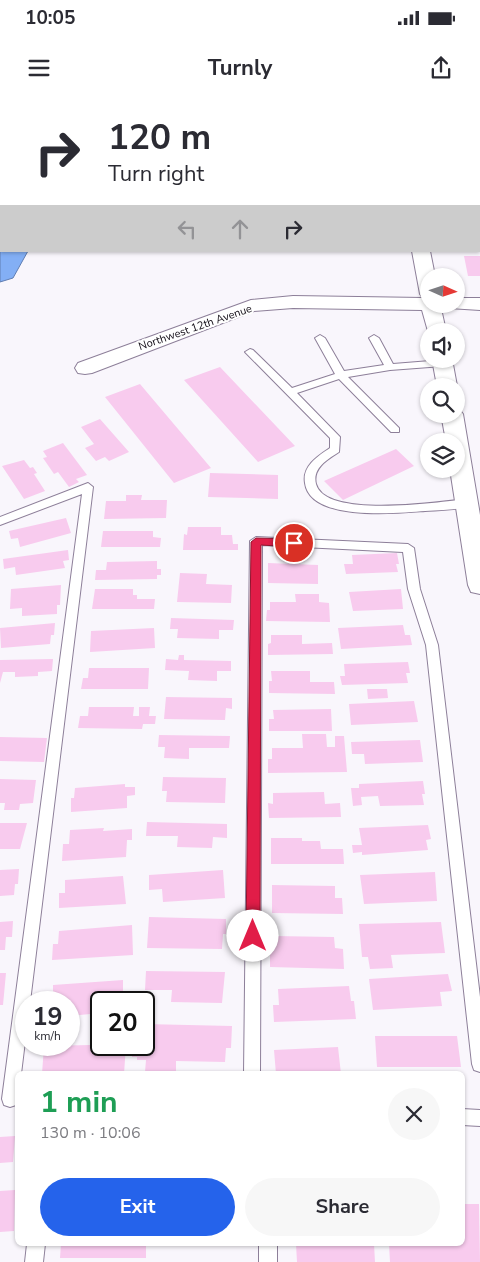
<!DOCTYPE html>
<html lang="en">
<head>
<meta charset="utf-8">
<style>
	body { margin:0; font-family:"Nunito Sans",sans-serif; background:#f7f7f7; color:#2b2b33; height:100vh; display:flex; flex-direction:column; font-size:19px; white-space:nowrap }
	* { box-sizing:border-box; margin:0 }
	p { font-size:16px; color:#7c7c81 }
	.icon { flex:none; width:28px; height:28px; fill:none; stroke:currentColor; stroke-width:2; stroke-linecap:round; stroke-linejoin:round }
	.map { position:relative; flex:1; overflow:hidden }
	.details { position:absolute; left:15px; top:971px; width:450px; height:175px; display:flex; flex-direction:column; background:#fff; border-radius:8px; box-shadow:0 1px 4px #0004 }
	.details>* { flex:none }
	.banner { position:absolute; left:0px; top:0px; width:480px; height:152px; box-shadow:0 1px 4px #0004; background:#fff; color:#2b2b33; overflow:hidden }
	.needle { width:32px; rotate:93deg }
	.controls { position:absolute; left:420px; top:168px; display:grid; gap:10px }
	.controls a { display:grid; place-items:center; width:45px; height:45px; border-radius:50%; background:#fff; box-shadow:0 1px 4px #0004; font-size:25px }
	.speed { position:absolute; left:15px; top:891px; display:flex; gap:10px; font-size:25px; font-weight:700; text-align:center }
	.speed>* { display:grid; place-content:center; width:65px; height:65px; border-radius:50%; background:#fff; box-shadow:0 1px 4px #0004; line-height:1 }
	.speed small { font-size:12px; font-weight:400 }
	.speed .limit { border:2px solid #111; border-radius:8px; background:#fff; color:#111 }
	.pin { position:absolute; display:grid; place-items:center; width:42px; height:42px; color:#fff; margin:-21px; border:2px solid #fff; border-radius:50%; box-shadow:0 1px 5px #0007 }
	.me { position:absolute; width:55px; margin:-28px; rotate:0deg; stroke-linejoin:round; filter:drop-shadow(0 0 4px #0008) }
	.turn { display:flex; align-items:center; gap:18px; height:105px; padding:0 25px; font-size:22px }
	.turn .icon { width:65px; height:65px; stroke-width:2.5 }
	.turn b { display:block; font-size:35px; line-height:42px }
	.lanes { display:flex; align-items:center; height:48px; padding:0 25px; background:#0003; justify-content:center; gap:25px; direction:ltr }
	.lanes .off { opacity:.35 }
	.round { display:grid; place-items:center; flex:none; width:52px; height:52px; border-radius:26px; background:#f7f7f7 }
	.headline { display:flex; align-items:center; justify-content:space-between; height:85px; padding:0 25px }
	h1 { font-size:30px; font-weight:700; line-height:38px; color:#1e9e55 }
	.primary-button { display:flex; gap:10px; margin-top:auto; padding:10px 25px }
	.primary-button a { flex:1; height:58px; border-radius:30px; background:#2563eb; color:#fff; font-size:20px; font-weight:700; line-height:58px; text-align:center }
	.primary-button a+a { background:#f7f7f7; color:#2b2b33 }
	.status { display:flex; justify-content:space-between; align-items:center; height:35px; padding:0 25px; background:#fff; direction:ltr }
	.status svg { height:14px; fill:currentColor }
	header { display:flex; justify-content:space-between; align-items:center; height:65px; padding:0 25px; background:#fff; font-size:22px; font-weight:700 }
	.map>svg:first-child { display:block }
</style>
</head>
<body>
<div class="status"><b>10:05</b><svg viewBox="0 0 49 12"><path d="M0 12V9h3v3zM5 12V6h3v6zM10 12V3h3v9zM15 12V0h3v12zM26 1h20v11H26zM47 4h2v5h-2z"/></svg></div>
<header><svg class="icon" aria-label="menu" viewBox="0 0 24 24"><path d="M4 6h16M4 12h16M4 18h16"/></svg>Turnly<svg class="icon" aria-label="share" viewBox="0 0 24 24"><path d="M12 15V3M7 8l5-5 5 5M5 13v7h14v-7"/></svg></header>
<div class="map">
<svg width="480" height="1162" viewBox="0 0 480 1162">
	<rect width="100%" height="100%" fill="#f9f6fc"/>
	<path fill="#83aff5" stroke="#617eb2" d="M0,0H272L274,1H1V151H28L13,178L0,182Z"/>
	<path fill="#f8cbee" d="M464,156H480V176H468Z
		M220,267L295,346L258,362L184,280Z
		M140,284L211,368L174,383L105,297Z
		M100,319L129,352L109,361L105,357L96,361L85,348L94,344L81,327Z
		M63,343L87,375L76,379L79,382L69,387L58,372L54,374L43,358L47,357L43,351Z
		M396,349L414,366L343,400L324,381Z
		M24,360L30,368L33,367L37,373L34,374L45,391L24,399L2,366Z
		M210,373L278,375V399L208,397Z
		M126,395H142L141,400H167L166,418L104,419L106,401H126Z
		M66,418L71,433L20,447L18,438L11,439L9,431Z
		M188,427H221V435H232L233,444H238V450H183L184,434L187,435Z
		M103,431H153V437L161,438L160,447H101Z
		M68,450L69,460L63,461L65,468L16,475L15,467L4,469L3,459Z
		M397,453L399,464H396L398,472L346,474L344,464H353L352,455Z
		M157,461V469H161V475H157V479L95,480L96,470H106L107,462Z
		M268,463L318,465V484L268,483Z
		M180,473L207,474L206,484L232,485L231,503L177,502Z
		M61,485L60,505H57V514L22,516V508L10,509L11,489Z
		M95,489H133V495H137V499H155L154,509H92Z
		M401,489L403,509L353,511L349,492Z
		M295,494H319V502L329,503L330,522L266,521L267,510H270V502H296Z
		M171,518L234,520L233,530H219V539L177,538L178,529H170Z
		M55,523L54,535H51L50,544L1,548L0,528Z
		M403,525L405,535H410L412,545L341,549L338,528Z
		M154,528L155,548L90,552L91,531Z
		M271,535H302V544L332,543L333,554L268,555V544L271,543Z
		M179,555H184V560L231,561V571H217V581L188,580L189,571L165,570L166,559L178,560Z
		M53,559L52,571L38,572V576L15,577V572H3L0,583V560Z
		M408,562L410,573H406L408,583L342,585L340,576H345L344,564Z
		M89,568H149L148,589H81L83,578H88Z
		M271,571H310V582H334L335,594L269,593V581H272Z
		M367,589H387L388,598L368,599Z
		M166,597L232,598V609L226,608L225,620L164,619Z
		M414,601L418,622L351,625L349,604Z
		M89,607H134L133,616H139V607H150L149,616H156L155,624H143L142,629L78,628L80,616H88Z
		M331,609L332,631H269V619H274L273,610Z
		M302,634H326L327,647H335V636H344L347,672L268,673V659H272V648H303Z
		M159,635L230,636L229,648H189V659L164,658L165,647H158Z
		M0,637L47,638L44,662L0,661Z
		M420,640L423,662L365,664L364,654H352L351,642Z
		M163,677L226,678L225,703L166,702L167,691H162Z
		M0,679L36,680L33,703L20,704L19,710H4L5,703H0Z
		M423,681L425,694H422L424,705L380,706L378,696L361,697L362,705L353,706L351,688H359V684Z
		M125,684V687H135V695L127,696V708L71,712V698H74L75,688Z
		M324,692L325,704L340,703L341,717L269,718L268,703L273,704V693Z
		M147,722L227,724V738L213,737L212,748L177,747L178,736H146Z
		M0,723H27L20,749H0Z
		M428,725L431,739L426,740L428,750L362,755V752L353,753L352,745H362L359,728Z
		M104,728L103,731L132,729V740H127L126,757L62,761L63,744H69L70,730Z
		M271,738H302V741H320L321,749H343L344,764H271Z
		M19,769L18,784H15L14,795L0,796V770Z
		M223,770L225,798L163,802L162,789L149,790V775Z
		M435,772L437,801L364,804L360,775Z
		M123,776L126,804L59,808V793H65V780Z
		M272,785L335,786V798H342L343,814L272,813Z
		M149,817L226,819V834H223L222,849L147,848Z
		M13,821L12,837H6L5,850H0V822Z
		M441,822L445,853L391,855L393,868L370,869L368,857H362L359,824Z
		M132,825L133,855L52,860L53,844H58L59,831Z
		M274,836L334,837L335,848L343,849L344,869L270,867V851H274Z
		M146,871L225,872L222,903L171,902L172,890H145Z
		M0,873H6L3,905H0Z
		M448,874L452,891L440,892L442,906L373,910L369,879Z
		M123,880V893H130V902H101V913L69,916V902H46V899H53V885Z
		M349,886L351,901H354L356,919L274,922L273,905H279L278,889Z
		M144,924L232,926L231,948H226L225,962L176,961V973L145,972L146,960H137V957H132L133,945H144Z
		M101,936V945H126L124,974H42L44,946L90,945L91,937Z
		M375,936H457L461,967H377Z
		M338,947L341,974H276L274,950Z
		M15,1036L13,1062L0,1063V1037Z
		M15,1090L14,1131L0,1132V1091Z
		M462,1104H479L480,1162H390L389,1144H462Z
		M61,1144H146V1158H60Z
		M296,1144H374L375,1162H297Z"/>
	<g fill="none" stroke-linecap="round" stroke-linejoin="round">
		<defs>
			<path id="service" d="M320,235L325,238L344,271L384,265L369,238L374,235L379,238L393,264L443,260L448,263L443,266L390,270L348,277L399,328V332H391L339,279L297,293L340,337L339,352C328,359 312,368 316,384C325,419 439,402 467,399L471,400L472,403L471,406C457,410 440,410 425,411C398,413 310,422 305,383C302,366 318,356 330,348V338L245,252L250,249L253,250L292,288L335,274L315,238Z
				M88,383L93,387L30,902H26V933L21,974H18V1001L16,1005L10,1007L4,1005L2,999L82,394L0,425V417Z
				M256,437L408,444L414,448L420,489L438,545L480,897V972L474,970L472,964L426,545L408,489L403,452L262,445L260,974H244L250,441Z
				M462,1009L480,1010V1026L462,1025Z
				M27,1144H45L43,1162H25Z
				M259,1144H277V1162H259Z"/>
			<path id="minor" d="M387,0H403V1H388Z
				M412,151H430L435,176H429V204H440L446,231H429V235L422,210L293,208L254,211L92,273L85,274L78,273L75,268L78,263L251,200L293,196L423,198L420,194Z
				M456,198H480V210L449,208L447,204H456Z
				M432,259H452L457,286L456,288L437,286Z
				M456,308L459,309L463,314L480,415V494L471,492L468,485L450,369H456V341H446L441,314H456Z"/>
		</defs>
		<use href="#service" stroke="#8d7f99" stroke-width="2"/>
		<use href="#minor" stroke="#8d7f99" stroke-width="2"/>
		<use href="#service" fill="#fff" fill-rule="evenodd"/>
		<use href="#minor" fill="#fff" fill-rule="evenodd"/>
	</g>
	<path fill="#e11d48" stroke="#92132f" d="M256,438L294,439L299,443L294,447L261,445L260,836L258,840L253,842L248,840L246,836L251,442Z"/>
	<g text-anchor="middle" stroke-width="4" stroke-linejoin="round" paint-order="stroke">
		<g font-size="11" fill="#110c15" stroke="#fff">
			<text transform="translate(195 227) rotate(-19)" y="4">Northwest 12th Avenue</text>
		</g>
	</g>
</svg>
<div class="controls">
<a><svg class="needle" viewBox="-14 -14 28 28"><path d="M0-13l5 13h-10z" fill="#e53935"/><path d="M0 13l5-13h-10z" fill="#7c7c81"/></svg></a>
<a><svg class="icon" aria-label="sound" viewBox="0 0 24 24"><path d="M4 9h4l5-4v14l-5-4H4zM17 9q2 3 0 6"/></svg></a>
<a><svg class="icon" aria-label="search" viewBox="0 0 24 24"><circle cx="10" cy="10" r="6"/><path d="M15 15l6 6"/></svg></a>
<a><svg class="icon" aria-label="layers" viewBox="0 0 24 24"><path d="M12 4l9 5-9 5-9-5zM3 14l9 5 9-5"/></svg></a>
</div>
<div class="speed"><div>19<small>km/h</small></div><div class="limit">20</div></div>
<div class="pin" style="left:294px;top:443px;background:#d93025"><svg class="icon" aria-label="arrive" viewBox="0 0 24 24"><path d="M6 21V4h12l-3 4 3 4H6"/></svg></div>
<svg class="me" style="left:253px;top:836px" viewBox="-20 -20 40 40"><circle r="19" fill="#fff"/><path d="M0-13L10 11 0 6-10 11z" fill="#e11d48"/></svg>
<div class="banner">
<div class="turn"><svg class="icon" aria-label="right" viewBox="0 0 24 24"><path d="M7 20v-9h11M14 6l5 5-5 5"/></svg><div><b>120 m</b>Turn right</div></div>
<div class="lanes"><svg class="icon off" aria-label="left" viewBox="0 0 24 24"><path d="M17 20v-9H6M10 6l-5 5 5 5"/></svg><svg class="icon off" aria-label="ahead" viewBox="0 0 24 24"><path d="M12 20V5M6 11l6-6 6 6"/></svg><svg class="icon" aria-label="right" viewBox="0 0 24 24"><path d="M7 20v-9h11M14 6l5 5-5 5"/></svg></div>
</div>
<section class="details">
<div class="headline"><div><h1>1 min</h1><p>130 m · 10:06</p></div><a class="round"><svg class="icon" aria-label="close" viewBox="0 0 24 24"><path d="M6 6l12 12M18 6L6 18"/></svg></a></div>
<div class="primary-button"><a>Exit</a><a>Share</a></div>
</section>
</div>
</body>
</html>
